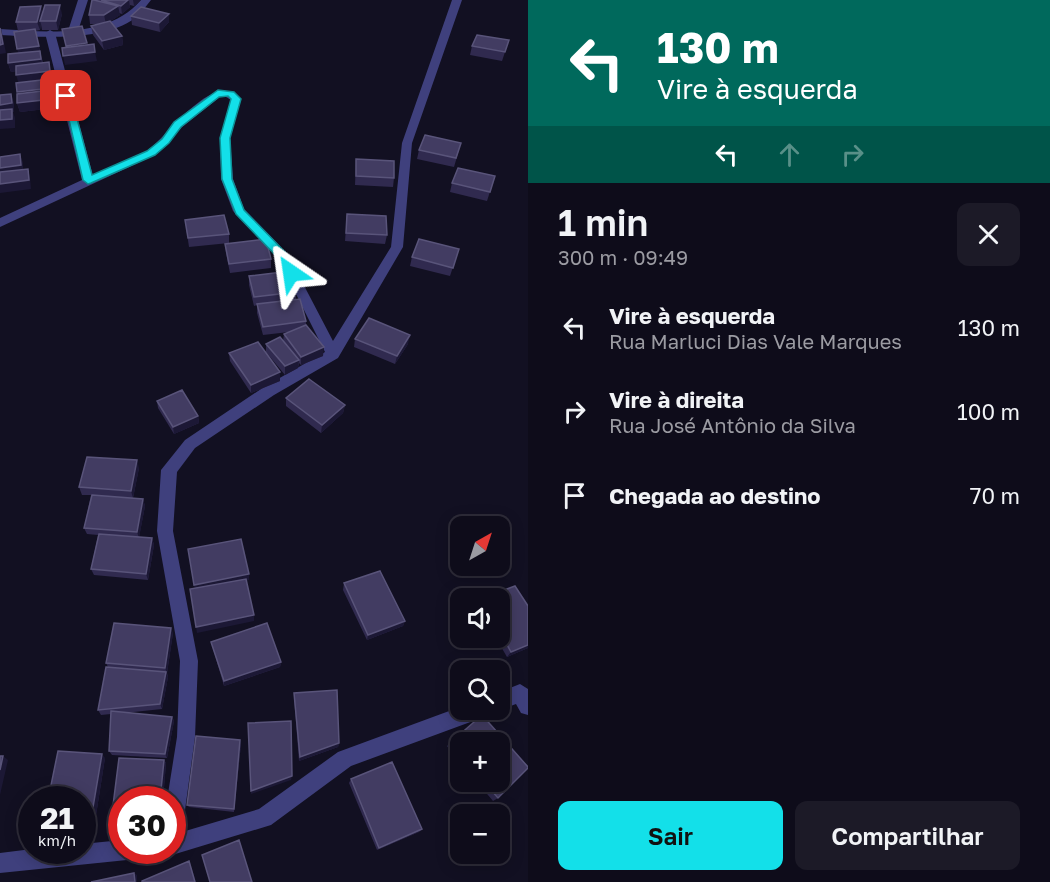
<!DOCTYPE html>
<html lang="pt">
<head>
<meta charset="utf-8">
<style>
	body { margin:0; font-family:"Golos Text",sans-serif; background:#1c1a27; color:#f1f3f6; height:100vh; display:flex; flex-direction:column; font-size:22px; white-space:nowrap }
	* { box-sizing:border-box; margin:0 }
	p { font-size:20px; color:#9b9ba2 }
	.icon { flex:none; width:33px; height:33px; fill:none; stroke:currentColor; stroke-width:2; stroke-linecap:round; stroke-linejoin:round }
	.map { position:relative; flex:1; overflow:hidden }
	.sheet { display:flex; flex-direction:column; background:#0e0c1a; width:522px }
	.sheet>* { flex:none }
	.top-card { background:#00695c; color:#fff; overflow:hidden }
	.needle { width:39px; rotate:39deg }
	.buttons { position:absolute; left:450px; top:516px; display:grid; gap:12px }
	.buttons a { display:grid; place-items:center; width:60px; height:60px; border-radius:12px; background:#0e0c1a; box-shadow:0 3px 15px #0003,0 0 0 2px #2e2c39; font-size:30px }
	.speed { position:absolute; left:18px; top:786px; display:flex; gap:12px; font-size:30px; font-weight:700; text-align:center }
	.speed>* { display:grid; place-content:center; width:78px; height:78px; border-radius:50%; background:#0e0c1a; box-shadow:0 3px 15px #0003,0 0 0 2px #2e2c39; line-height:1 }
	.speed small { font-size:15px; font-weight:400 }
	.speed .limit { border:9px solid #d22; background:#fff; color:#111 }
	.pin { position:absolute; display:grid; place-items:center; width:51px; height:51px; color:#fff; margin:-26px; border-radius:12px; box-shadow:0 3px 9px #0006 }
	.me { position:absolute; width:66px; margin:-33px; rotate:328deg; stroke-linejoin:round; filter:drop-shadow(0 0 4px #0008) }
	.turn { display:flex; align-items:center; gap:21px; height:126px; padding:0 30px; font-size:27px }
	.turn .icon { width:78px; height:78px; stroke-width:2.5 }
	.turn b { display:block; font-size:42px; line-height:51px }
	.lanes { display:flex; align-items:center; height:57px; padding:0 30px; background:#0003; justify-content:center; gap:30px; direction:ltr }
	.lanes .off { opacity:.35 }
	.round { display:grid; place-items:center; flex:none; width:63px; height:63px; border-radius:12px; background:#1c1a27 }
	.headline { display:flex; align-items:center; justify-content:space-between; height:102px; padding:0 30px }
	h1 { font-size:36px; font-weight:600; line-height:45px }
	.button { display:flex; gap:12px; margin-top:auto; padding:12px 30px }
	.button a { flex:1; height:69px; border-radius:12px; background:#13e0e9; color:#111; font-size:24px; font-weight:600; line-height:69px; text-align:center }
	.button a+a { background:#1c1a27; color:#f1f3f6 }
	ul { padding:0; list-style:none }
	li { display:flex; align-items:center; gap:18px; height:84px; padding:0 30px }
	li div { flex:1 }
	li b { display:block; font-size:22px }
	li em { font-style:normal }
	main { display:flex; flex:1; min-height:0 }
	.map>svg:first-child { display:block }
</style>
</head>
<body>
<main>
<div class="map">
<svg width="528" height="882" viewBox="0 0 528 882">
	<rect width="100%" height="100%" fill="#121022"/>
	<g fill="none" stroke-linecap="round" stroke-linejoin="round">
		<path fill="#3f407d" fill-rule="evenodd" d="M78,0H88L78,31L73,34L68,31Z
			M452,0H462L412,143L403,247L338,358L274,395L195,448L177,472L173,531L198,661L195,737L182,832L259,809L338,752L460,707V710H486L484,717L351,766L271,825L172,855L164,850H172V800H167L177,737L180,661L157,531L161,470L185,440L264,387L325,352L278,258L233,211L221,179L220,138L231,100L226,97H220L182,127L155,155L0,227V218L82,180L45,33L50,30L55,33L93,176C110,167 132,161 148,150C168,136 214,68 241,99L230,138L233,179L244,209L287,253L333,341L391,247L402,143Z
			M520,684L528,689V715L521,713L516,704L500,710H498L500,692Z
			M122,840V850H137L134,857L127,860L0,873V853L32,849L82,850V844Z"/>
		<path fill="#3f407d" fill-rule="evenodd" d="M141,0H151C146,6 141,13 135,18C104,42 37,37 0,35V29C46,32 108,39 141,0Z"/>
	</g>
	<path fill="#302a4f" d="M96,0H141L134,6L130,5V7L122,14L119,13L120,15L109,22L122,36L123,45L104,50L93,35L91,26L101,24H90L89,15Z
		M43,13L62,14L58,30H42L41,24L40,30L35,31L43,63L51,71L52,80H50L52,88L54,108L20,112L17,103L19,82L16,71L11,72L8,63L18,53L26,31H18L16,22Z
		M131,16L169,22L160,32L132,25Z
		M472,46L506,49L502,61L470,55Z
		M461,143L454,167L417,159L419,150Z
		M356,159L394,178L393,187L355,185Z
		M495,176L487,201L450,192L452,183Z
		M347,214L387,235L385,244L345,241Z
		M185,220L229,234V243L189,247Z
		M225,244L271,259V268L230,273L226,253Z
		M459,249L450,276L410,266L412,257Z
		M249,276L296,292V300L306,321V325L323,356L301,365L299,363L298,368L285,375L266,352V344L283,341L284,334L289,332L263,335L257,313V305L254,306L249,285Z
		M355,339L408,344L395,364L354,347Z
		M229,353L280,372V381L251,393L230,361Z
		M286,398L345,405L343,413L321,433L286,406Z
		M157,401L198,416L199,423L174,434L158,408Z
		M139,468L133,498L143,499L145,506L139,537L152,538L154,545L148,580L94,575L91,569L98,535L87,534L84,528L91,495H82L79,487Z
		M344,583L405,621L403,626L367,640L343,590Z
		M500,598L528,606V648L507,657L496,638H500Z
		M173,633L167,673L168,677L162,709L124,713L172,717L174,721L167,758L112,755L109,751L111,714L101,715L98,710L108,667L106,663Z
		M211,642L281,662L280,667L224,686Z
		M294,693L339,743L338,747L299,761L294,698Z
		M482,715L528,767V768L498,798L493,801L477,782H500V742H460V763L447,746Z
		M241,744L234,812L189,807L187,805Z
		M105,758L94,828L82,827V800Z
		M119,758L164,760L166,763L163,800H122V832H113L110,829Z
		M351,779L422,829L419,832L377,850L349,783Z"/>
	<path fill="#1c1835" d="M128,0H129L130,7L122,14L121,6Z
		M133,0H141L134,6Z
		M60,5L62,14L58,30L56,21Z
		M41,6L43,15L40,21L41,24L40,30L37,22Z
		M118,6L120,15L106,24L104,15Z
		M169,14V22L160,32L159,23Z
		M1,28L6,53L0,54V45Z
		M35,29L43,68L11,72L8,63L20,58L17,49Z
		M122,36L123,45L104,50L102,41Z
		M87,43L89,51L68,54L66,46Z
		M95,52L97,61L65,65L63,56Z
		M49,62L51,71L52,80H50L52,88L54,108L20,112L17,103L19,101L17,92L19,84L16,75Z
		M11,94L14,103V112H13L15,118V128L0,129V105Z
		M20,154L23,163V174L0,177V168Z
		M28,169L30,178L31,189L0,193V184Z
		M410,335L408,344L395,364L397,356Z
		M324,347L323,356L301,365V357Z
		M299,360L298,368L285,375V366Z
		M280,372V381L251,393V385Z
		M345,405L343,413L321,433L322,425Z
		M198,416L199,423L174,434L173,427Z
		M137,460L139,468L133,498L131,491Z
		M143,499L145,506L139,538L137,532Z
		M152,538L154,545L148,580L146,574Z
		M249,574V580L195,591L194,585Z
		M254,615V621L197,633L196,627Z
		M405,621L403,626L367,640L368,635Z
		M171,628L173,633L167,673L165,668Z
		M528,645V648L507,657L511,652Z
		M281,662L280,667L224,686V681Z
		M166,672L168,677L162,709L160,704Z
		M172,717L174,721L167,758L165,754Z
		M240,740L241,744L234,812V809Z
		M339,743L338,747L299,761L300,757Z
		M102,754L105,758L94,828L90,825Z
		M3,756L8,760L0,795V770Z
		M164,760L166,763L163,800H160Z
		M292,776L291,780L251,794V791Z
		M422,829L419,832L377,850L379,848Z
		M189,861L190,863L196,882H195Z
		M134,873L137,875V882H135Z"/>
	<path fill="#423c62" stroke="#59547a" stroke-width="1.5" d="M92,0H94L118,6L104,15H89Z
		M101,0H128L121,6Z
		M45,5H60L56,21H40Z
		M41,6L37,22H16L20,7Z
		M141,7L169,14L159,23L131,16Z
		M110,21L122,36L102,41L91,26Z
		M82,26L87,43L66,46L62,29Z
		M0,28L3,44L0,45Z
		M35,29L39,46L17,49L14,32Z
		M477,35L509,40L505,52L472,46Z
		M94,44L95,52L63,56L62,48Z
		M40,51L41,59L8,63V54Z
		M49,62L50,71L16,75V66Z
		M50,79L51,88L17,92L16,83Z
		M51,90L52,99L17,103V94Z
		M11,94L12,103L0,105V95Z
		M12,109V119L0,120V110Z
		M425,135L461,143L456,158L419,150Z
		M20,154L21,165L0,168V157Z
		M356,159L394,161V178L356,176Z
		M458,168L495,176L490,192L452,183Z
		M28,169L29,180L0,184V172Z
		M347,214L386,216L387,235L346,233Z
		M224,215L229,234L188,238L185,220Z
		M266,239L271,259L229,264L225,244Z
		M419,239L459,249L453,268L412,257Z
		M290,271L296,292L254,297L249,276Z
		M300,299L306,321L263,327L257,304Z
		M369,318L410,335L397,356L355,339Z
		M306,325L324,347L301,357L284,334Z
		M280,337L299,360L285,366L266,344Z
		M258,342L280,372L251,385L229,353Z
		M309,379L345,405L322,425L286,398Z
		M182,390L198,416L173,427L157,401Z
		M87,457L137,460L131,491L79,487Z
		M92,495L143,499L137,532L84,528Z
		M99,534L152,538L146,574L91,569Z
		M241,539L249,574L194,585L188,549Z
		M380,571L405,621L368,635L344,583Z
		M246,579L254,615L196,627L190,589Z
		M515,586L528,606V645L511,652L500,632V598H483Z
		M114,623L171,628L165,668L106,663Z
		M267,623L281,662L224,681L211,642Z
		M106,667L166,672L160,704L98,710Z
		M337,690L339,743L300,757L294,693Z
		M111,711L172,717L165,754L109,751Z
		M482,715L528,767V768L498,798L484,782H500V742H460V754L450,743Z
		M291,721L292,776L251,791L248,723Z
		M196,736L240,740L234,809L187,805Z
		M58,751L102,754L90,825H82V800H48Z
		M0,756H3L0,770Z
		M119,758L164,760L160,800H122V830L110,829Z
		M392,762L422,829L379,848L351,779Z
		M239,840L252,882H210L202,855Z
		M189,861L195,882H142V881Z
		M134,873L135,882H91Z"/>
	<path fill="#13e0e9" stroke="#0c9297" stroke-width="1.5" d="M218,90L234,92L241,99L230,138L232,179L244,210L286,253L297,273L295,276H287L278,258L236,214L222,179L220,138L231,99L228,96L219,97L181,127L169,143L155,155L91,183L88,184L83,180L63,94L71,96L92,175L147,151L162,139L174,122Z"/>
</svg>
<div class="buttons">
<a><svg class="needle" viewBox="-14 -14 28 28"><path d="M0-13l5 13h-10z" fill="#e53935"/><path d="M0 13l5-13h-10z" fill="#9b9ba2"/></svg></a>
<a><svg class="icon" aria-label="sound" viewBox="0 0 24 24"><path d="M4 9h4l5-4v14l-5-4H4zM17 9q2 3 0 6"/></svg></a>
<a><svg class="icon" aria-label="search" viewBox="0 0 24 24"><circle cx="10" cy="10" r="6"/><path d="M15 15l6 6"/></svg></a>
<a>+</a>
<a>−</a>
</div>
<div class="speed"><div>21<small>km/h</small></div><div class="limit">30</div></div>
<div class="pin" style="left:66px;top:96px;background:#d93025"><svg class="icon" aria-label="arrive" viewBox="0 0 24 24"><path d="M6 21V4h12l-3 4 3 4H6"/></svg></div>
<svg class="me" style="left:291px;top:273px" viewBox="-20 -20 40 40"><path d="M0-17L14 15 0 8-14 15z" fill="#13e0e9" stroke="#fff" stroke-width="4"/></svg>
</div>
<section class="sheet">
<div class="top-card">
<div class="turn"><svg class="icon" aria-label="left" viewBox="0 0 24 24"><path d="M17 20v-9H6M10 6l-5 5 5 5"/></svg><div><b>130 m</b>Vire à esquerda</div></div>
<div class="lanes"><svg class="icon" aria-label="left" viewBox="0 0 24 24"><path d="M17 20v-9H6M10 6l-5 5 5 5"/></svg><svg class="icon off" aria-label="ahead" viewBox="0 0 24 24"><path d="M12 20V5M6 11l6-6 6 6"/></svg><svg class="icon off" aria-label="right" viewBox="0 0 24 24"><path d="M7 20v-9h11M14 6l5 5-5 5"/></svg></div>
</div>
<div class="headline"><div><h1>1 min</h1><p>300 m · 09:49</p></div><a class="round"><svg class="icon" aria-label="close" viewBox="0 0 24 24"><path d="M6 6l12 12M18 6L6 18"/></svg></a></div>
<ul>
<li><svg class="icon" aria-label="left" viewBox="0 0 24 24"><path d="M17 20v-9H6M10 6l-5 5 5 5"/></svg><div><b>Vire à esquerda</b><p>Rua Marluci Dias Vale Marques</p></div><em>130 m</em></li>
<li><svg class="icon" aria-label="right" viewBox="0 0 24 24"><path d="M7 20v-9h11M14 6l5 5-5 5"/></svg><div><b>Vire à direita</b><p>Rua José Antônio da Silva</p></div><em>100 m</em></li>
<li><svg class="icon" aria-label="arrive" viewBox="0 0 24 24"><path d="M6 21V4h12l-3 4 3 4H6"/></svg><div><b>Chegada ao destino</b></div><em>70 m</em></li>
</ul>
<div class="button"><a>Sair</a><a>Compartilhar</a></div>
</section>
</main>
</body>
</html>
